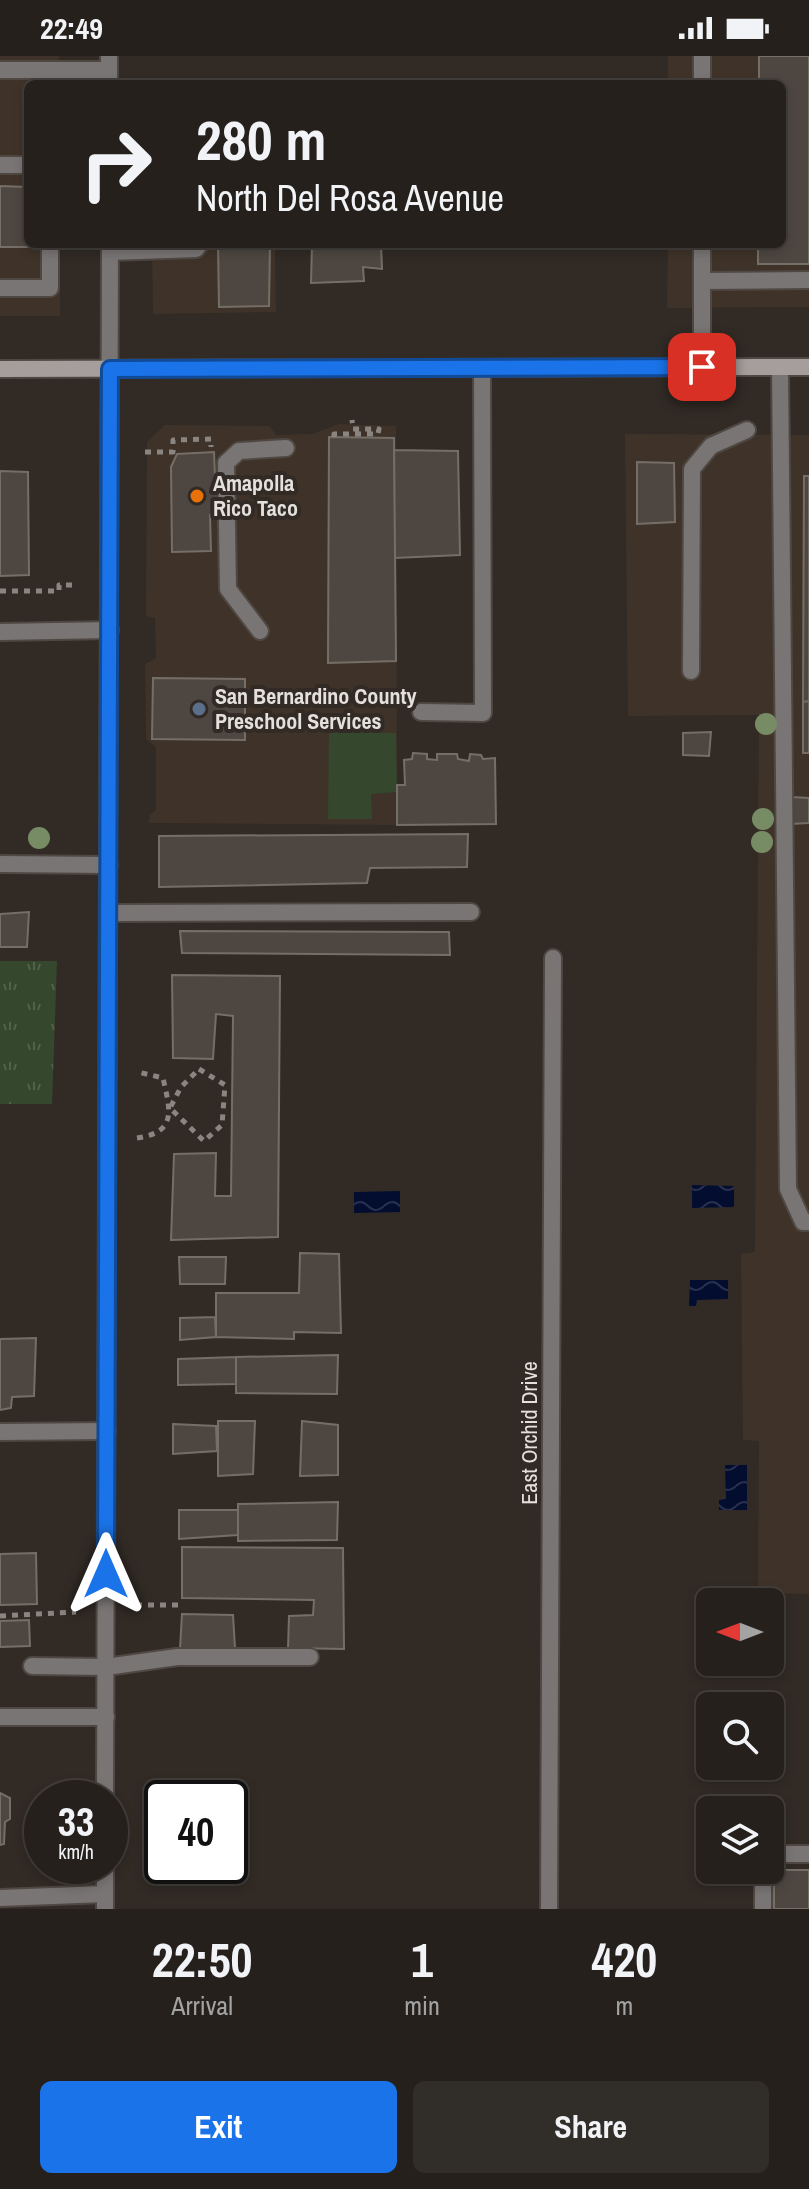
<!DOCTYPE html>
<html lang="en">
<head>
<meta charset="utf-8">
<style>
	body { margin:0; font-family:"Archivo Narrow",sans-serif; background:#312d29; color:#f1f3f6; height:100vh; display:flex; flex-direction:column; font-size:30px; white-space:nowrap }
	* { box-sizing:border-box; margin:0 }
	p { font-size:26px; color:#a3a3a3 }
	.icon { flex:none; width:44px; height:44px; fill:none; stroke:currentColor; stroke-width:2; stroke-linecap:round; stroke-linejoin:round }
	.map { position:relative; height:1853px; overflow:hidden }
	.sheet { display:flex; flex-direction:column; background:#25201c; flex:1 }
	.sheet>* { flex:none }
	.top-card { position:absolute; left:24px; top:24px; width:762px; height:168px; border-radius:12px; box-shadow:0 4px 12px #0003,0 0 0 2px #423e3b; background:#25201c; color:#f1f3f6; overflow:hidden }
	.needle { width:52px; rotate:270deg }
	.controls { position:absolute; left:696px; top:1532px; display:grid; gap:16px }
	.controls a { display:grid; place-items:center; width:88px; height:88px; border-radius:12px; background:#25201c; box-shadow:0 4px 12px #0003,0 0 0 2px #423e3b; font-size:40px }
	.speed { position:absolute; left:24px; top:1724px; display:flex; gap:16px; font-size:40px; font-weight:700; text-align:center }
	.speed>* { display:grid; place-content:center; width:104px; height:104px; border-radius:50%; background:#25201c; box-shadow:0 4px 12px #0003,0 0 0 2px #423e3b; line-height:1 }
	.speed small { font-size:20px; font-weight:400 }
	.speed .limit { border:4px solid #111; border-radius:12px; background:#fff; color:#111 }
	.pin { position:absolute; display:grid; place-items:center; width:68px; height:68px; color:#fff; margin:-34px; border-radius:16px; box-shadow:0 4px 12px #0006 }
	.me { position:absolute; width:88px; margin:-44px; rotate:0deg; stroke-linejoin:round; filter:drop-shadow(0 0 6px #0008) }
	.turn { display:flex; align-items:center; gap:28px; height:168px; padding:0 40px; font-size:36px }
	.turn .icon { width:104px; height:104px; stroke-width:2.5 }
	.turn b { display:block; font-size:56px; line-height:68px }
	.eta { display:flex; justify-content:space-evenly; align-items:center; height:136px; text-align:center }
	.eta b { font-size:48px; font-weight:800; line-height:56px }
	.primary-button { display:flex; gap:16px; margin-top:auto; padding:16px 40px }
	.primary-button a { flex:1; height:92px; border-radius:12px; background:#1a73e8; color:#fff; font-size:32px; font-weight:800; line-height:92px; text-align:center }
	.primary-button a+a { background:#312d29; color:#f1f3f6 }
	.status { display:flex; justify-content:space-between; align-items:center; height:56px; padding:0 40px; background:#25201c; direction:ltr }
	.status svg { height:22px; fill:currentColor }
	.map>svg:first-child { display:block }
</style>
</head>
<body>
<div class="status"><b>22:49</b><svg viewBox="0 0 49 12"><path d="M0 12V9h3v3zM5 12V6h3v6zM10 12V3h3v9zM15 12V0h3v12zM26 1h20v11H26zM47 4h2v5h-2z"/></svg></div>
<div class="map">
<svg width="809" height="1853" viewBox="0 0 809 1853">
	<defs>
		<pattern id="grass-tufts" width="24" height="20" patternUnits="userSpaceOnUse" patternTransform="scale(2)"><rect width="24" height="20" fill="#35472c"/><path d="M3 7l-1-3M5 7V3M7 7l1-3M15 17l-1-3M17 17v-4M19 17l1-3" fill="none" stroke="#52614a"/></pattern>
		<pattern id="water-waves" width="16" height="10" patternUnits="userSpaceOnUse" patternTransform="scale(2)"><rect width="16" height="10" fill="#030d30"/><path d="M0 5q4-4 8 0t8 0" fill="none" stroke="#28304d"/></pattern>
	</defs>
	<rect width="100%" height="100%" fill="#312a25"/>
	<path fill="#3f3329" d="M0,0H59V28H28V188H60V260H0Z
		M668,0H809V251L667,252L668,188H782V28H668Z
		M152,188H275L276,256L153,258Z
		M339,368L396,370L397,769L149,767L150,758L156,754V691L146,683L145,608L156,602L155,562L146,560L147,386L165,369L270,370L276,379L312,378Z
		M625,378L809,379V1538L758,1537L759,1385L743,1384L741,1198L755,1196L759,659L628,660Z"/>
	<path fill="url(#grass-tufts)" d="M0,905H57L52,1048H0Z"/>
	<path fill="#35472c" d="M329,676L396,677L397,736L371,738L372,763H328Z"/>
	<path fill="url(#water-waves)" d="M692,1129L734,1130V1151L692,1152Z
		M400,1135V1156L354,1157V1136Z
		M690,1224H728V1243L697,1244L696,1250H689Z
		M725,1409H747V1454H719V1444L726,1443Z"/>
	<path fill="#4e4741" stroke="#756e67" stroke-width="2" d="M759,0H809V208H758V188H782V28H759Z
		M0,130L28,131V188L32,191H0Z
		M218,188H270L269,250L219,251Z
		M312,188H381L382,213L363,211L364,225L311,227Z
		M329,381L394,382L396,605L328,607Z
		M394,394L458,395L460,499L395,502Z
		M214,396L215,421L223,423L221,457L210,459L211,495L172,496L171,411L177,398Z
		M637,406L674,407L675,466L637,468Z
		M0,415L28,416L29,519L0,520Z
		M804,420H809V645L803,646Z
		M153,622L245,623V684L152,683Z
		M809,645V697H803V646Z
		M711,676L709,700L683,699V677Z
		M413,697L427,698V703L437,704V698H457L458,703L469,705L470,698L481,699L483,703L495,702L496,768L397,769V729H405L404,704L412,703Z
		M792,741L809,742V767L791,768Z
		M468,778L467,811L370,812L367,827L159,831V780Z
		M29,856L27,891H0V858Z
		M180,875L449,876L450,899L182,897Z
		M172,919L280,920L278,1181L171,1184L174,1098L216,1097L215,1140H231L233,960L216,958L213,1003L173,1002Z
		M300,1197L339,1198L341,1277L294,1276V1283L216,1281V1237H299Z
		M179,1201H226L225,1228H180Z
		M215,1261L216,1281L180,1284V1262Z
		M36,1282L34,1340L12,1341L11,1352L0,1354V1283Z
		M338,1299L337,1338L236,1337V1301Z
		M236,1301V1328L178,1329V1303Z
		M218,1365H255L253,1418L218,1420Z
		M302,1365L338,1369V1419L300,1420Z
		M173,1368L216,1370L217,1395L173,1398Z
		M338,1446L337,1484L238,1485V1448Z
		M179,1454H238V1479L179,1483Z
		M182,1491L343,1492L344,1593L288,1592L289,1560L313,1559L314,1544L182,1542Z
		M36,1497L37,1548L0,1549V1498Z
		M182,1558L233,1559L235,1592L180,1593Z
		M29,1564L30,1590L0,1591V1565Z
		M0,1737L10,1742V1763L5,1766L4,1788L0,1789Z
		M774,1814H809V1853H774Z"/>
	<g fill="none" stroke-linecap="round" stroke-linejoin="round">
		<defs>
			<path id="service" d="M702,0V28
				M0,14H109
				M0,109H28
				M702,188V311
				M110,196L196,193L200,188
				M702,225L809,224
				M0,232H50V188
				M780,311L788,1133L803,1166H809
				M260,575L228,533L226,407L239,395L286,392
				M0,576L110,574
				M691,615L692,413L711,390L747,374
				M421,656L483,657L482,312
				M0,808L109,809
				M109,857L471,856
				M0,1376L107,1375
				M32,1610L106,1611L177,1601H310
				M0,1661H106
				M0,1842L105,1838
				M763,1853V1829L779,1798H809"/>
			<path id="minor" d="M549,1853L553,902"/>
			<path id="tertiary" d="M109,0V28
				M105,1742L110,188
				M105,1853V1810"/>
			<path id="secondary" d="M0,313L809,311"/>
		</defs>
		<use href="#service" stroke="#4e4742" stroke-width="20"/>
		<use href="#minor" stroke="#4e4742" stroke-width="20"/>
		<use href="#tertiary" stroke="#4e4742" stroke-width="20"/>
		<use href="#secondary" stroke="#4e4742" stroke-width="20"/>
		<path stroke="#8b8581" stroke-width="5" stroke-dasharray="6 6" stroke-linecap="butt" d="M334,381V378H378L379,373H353L352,364
			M145,396H173V384L211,383V391
			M0,535H59V529H77
			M199,1013L225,1029L222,1069L204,1085L170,1052L181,1031Z
			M137,1082C178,1076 170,1054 163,1022L138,1016
			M136,1549H183
			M0,1560L76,1556"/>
		<use href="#service" stroke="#797574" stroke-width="16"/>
		<use href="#minor" stroke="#797574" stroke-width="16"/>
		<use href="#tertiary" stroke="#797574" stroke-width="16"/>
		<use href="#secondary" stroke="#a59e9c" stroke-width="16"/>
	</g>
	<g fill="#778c65">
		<circle cx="766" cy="668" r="11"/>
		<circle cx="763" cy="763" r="11"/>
		<circle cx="39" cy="782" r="11"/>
		<circle cx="762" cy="786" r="11"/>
	</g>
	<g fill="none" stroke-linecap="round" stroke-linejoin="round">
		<defs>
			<path id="route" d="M106,1518L110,313L702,311"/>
		</defs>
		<use href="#route" stroke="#114b97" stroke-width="20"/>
		<use href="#route" stroke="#1a73e8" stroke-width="14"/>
	</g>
	<circle fill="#e8710a" stroke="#312a25" stroke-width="3" cx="197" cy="440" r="8"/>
	<circle fill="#5c6f8a" stroke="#312a25" stroke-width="3" cx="199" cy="653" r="8"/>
	<g text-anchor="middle" stroke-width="8" stroke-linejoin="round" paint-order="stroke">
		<g font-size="22" font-weight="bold" fill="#e4e0dc" stroke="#312a25" text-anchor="start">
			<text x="213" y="435">Amapolla<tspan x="213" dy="25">Rico Taco</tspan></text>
			<text x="215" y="648">San Bernardino County<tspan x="215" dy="25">Preschool Services</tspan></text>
		</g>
		<g font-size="22" fill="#e4e0dc" stroke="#312a25">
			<text transform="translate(529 1377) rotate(-90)" y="8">East Orchid Drive</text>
		</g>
	</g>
</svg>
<div class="controls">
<a><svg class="needle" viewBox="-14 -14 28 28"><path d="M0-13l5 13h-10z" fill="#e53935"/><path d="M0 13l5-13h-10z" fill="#a3a3a3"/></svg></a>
<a><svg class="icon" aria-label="search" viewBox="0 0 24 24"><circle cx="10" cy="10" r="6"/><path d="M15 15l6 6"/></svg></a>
<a><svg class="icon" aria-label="layers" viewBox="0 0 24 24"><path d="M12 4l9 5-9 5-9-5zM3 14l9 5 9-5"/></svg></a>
</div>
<div class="speed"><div>33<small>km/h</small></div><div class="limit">40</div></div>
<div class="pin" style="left:702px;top:311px;background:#d93025"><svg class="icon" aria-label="arrive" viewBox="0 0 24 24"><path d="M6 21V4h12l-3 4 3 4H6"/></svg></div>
<svg class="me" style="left:106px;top:1518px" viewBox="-20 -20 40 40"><path d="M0-17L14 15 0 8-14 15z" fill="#1a73e8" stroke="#fff" stroke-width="4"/></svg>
<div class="top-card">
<div class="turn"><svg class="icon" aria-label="right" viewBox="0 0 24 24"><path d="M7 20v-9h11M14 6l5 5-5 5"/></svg><div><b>280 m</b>North Del Rosa Avenue</div></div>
</div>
</div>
<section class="sheet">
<div class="eta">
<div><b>22:50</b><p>Arrival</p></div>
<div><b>1</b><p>min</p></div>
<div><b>420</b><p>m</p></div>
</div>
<div class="primary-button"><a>Exit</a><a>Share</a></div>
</section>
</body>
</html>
